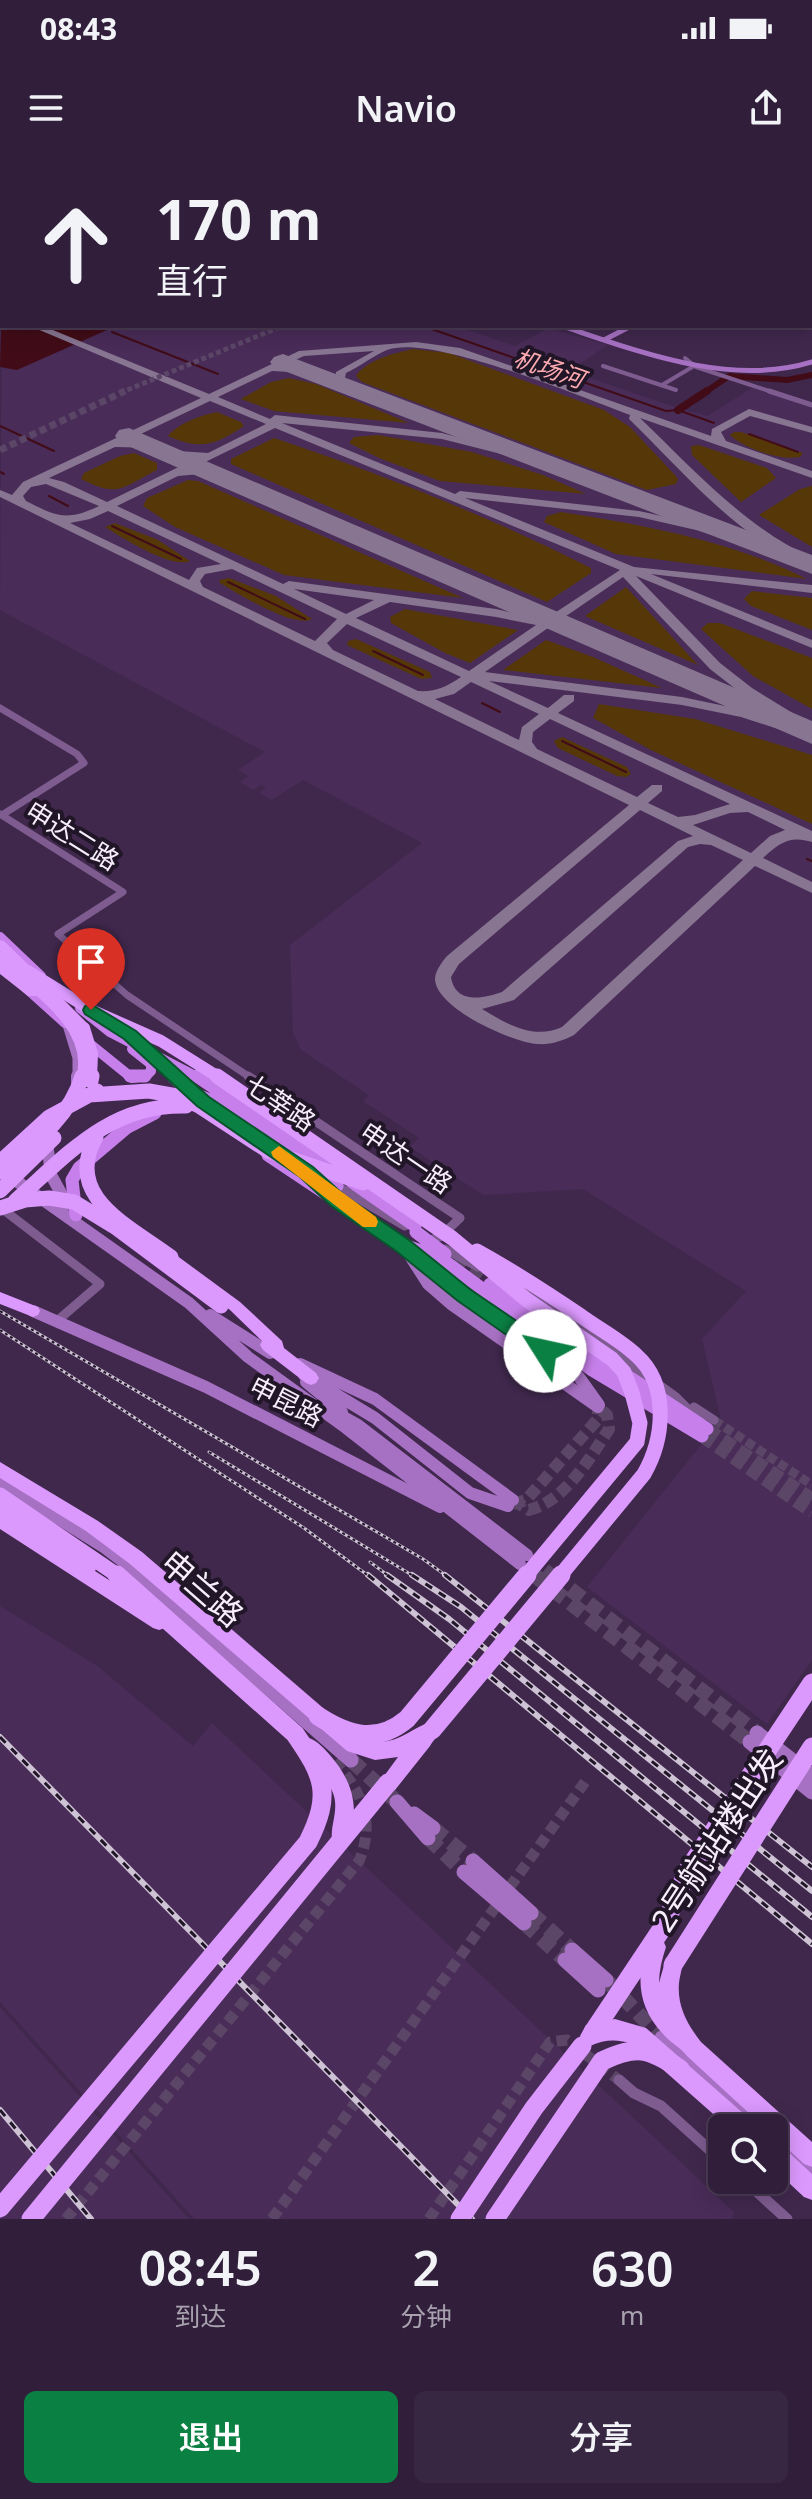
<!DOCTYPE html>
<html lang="zh">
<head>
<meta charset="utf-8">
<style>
	body { margin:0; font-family:"Noto Sans","Noto Sans SC",sans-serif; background:#382742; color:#f1f3f6; height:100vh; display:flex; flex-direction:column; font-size:30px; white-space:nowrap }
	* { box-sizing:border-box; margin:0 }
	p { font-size:26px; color:#a8a2af }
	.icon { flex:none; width:44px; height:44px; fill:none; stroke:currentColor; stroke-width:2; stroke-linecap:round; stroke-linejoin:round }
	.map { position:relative; height:2059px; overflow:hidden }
	.panel { display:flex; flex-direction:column; background:#301e3a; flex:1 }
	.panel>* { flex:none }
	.guide { position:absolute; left:0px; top:0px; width:812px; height:168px; box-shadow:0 4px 20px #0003,0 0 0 2px #4b3c54; background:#301e3a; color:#f1f3f6; overflow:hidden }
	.buttons { position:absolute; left:708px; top:1954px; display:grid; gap:16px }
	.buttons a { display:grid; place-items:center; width:80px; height:80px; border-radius:12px; background:#301e3a; box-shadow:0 4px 20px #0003,0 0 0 2px #4b3c54; font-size:40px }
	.pin { position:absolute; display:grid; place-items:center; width:68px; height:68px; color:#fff; margin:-82px -34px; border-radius:50% 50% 50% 0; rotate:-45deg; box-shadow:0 0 8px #0007 }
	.pin .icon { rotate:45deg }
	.me { position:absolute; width:88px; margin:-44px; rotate:305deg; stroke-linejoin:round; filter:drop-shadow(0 0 6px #0008) }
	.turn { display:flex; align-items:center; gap:28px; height:168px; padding:0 24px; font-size:36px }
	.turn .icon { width:104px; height:104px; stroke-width:2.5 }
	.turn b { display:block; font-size:56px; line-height:68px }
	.eta { display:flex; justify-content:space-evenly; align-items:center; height:136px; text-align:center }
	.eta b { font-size:48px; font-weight:600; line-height:56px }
	.cta { display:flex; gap:16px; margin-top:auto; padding:16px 24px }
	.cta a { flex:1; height:92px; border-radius:12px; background:#0b8043; color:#fff; font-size:32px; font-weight:600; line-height:92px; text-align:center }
	.cta a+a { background:#382742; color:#f1f3f6 }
	.status { display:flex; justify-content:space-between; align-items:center; height:56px; padding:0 40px; background:#301e3a; direction:ltr }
	.status svg { height:22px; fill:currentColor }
	header { display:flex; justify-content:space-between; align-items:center; height:104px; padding:0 24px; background:#301e3a; font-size:36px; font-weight:600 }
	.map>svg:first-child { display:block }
</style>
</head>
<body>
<div class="status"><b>08:43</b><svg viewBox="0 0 49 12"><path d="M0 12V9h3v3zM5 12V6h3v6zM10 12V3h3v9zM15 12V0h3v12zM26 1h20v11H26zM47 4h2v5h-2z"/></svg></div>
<header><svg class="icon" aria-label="menu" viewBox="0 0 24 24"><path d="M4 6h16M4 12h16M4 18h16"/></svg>Navio<svg class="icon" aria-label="share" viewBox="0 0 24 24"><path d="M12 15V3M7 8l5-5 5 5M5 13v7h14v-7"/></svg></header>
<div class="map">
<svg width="812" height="2059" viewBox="0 0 812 2059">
	<rect width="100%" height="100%" fill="#40284d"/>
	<path fill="#492c58" d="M2,101V166H456L515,186L549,168L608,185L569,211L672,246L707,256L752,228L812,248V1500L767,1564L587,1427L721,1260L702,1179L746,1131L583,1029L483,1035L410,987L419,978L363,941L369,935L301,890L293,873L290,785L422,683L303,620L272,640L259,633L266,627L261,625L253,630L240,622L248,616L238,610L265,592L0,450Z
		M0,1446L96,1505L193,1586L212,1563L735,2053L731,2059H194L0,1842Z
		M0,1847L189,2059H0Z"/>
	<path fill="#563808" d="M413,189L449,193L604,250L630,267L674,314L678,319L676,324L647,330L362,222L356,216C366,200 395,193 413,189Z
		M289,218L316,224L409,263L274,251L241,239L271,222Z
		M217,252L241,262L244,266C214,286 200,290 168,276C176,265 200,255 217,252Z
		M734,272H741L803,293L800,297C781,301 743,288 730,275Z
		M378,275L472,292L543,315L586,334L440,321L379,298L349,283L354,277Z
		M274,278C379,313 493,358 591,408V413L547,442L231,304V299Z
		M699,285L767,308L776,318L741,342L692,295L691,286Z
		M134,293L157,303V310C121,328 119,338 81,319L84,313L120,296Z
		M188,320L198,321L463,438L284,415L175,367L143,346L147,338Z
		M812,326V387L759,355L800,329Z
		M561,352C644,365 732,381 807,419L616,394L544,362L547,356Z
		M115,363L158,380L190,401C171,409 123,378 105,367Z
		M229,418L276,436L312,459C294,469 237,433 220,423L219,420Z
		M626,427L698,505L585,456Z
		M752,431L812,438V470L751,446L744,439Z
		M405,449L518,470L470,503L445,493L391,463L390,457Z
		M708,463H720L812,498V549L753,516L701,469Z
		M356,479L430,512L432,518L421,519L347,485L348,481Z
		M546,480L593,497L662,528L503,510Z
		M599,544L695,559L812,595V664L651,590L593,558Z
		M562,577L627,607L631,614L626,617L617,616L558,588L554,581Z"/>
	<path fill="#410c17" d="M2,145V166H116L17,210L0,207Z"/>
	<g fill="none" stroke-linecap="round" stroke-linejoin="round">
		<path stroke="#410c17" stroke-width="2" d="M423,166L666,251L678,250L714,263
			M112,172L218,214
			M0,266L54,291
			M749,274L798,292
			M0,312L4,314
			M49,336L68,346
			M112,366L181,399
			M228,422L305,459
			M373,491L423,515
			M482,543L500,552
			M562,581L626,612
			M807,699L812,701"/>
		<path stroke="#410c17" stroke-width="3" d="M373,0L377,2"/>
		<path stroke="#410c17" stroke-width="6" d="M461,0L480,2
			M539,2L544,0
			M704,233L729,216L787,220L812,215"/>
		<path stroke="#410c17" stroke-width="8" d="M678,250L707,231"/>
		<path fill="#877591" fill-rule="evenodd" d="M0,119H2V125H0Z
			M30,166H43L209,234L299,191L416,182L460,188L711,276L712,269L749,249L812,267V273L750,256L721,272L726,281L812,311V318L640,258C694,310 744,366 812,398V407C742,384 681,309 629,259L630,255C583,238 430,173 387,190C376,194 359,207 346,213L345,218L354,228L349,231L335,219L336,212L374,191L304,196L282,206L310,211L309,213L272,211L218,237L270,259L275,255L442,273L545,301L540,304L442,279L282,263L455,334L460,331L639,351L703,365L768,385V389L764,391L696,370L639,357L465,338L634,407L812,425V433L651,414L812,480V488L636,416L720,503L752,528L804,560V566H794L742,534L710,509L623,417L556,463L623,486V492H615L548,468L485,512L682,537L749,551L812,572V580L741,557L682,545L489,521L548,548L564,535H574V541L558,553L812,671V682C790,675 779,683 763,698L812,722V733L755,706L574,875C562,881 551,885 537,884C512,882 434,848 435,818C436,810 442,802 447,796L629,645L0,337V330L12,335L23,322L201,238ZM210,241L266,264L208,293L164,290V294L183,299H195L107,342L64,322L49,318L115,287L157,288V284L153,283L126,281ZM275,268L620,410L544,460L496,449L289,421L283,424L117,346L178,316L200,314L225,318V314L193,308ZM46,324L99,346C66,362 56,356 26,341L23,336L31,327ZM108,351L221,404L197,408L189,420L70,363L90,359ZM232,409L337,459L315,481L203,427L200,421L205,414ZM294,429L374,440L346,454ZM390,442L496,457L536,465L469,511L356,458ZM347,464L461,517C446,527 436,532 418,531L333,490L327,483ZM471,522L539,554L522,567L519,580L435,539L454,534ZM550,559L730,644L695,655L678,657L648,643L662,631V625H652L637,637L537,589L532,582L533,572ZM640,650L693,676L678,681L502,832C483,839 455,844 451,817L459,804ZM748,652L785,670L770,676L751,693L693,665L730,653ZM700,684L711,685L743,700L562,867C533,880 507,864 482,849L514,840L688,687Z
			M399,166H412L413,167L408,170Z"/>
		<path fill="#877591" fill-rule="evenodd" d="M283,194L812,395V414L274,207L270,202L274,197Z
			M129,268L812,561V584L119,282L115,276L119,270Z"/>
		<path stroke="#5b4667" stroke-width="9" stroke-dasharray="9 4" stroke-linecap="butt" d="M714,1260L812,1325"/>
		<path stroke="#5b4667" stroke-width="11" stroke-dasharray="11 6" stroke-linecap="butt" d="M66,2059L359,1701C376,1661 361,1628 331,1599
			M272,2059L585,1622
			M429,2059L550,1882L567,1880L619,1920"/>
		<path stroke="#5b4667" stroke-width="5" stroke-dasharray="5 3" stroke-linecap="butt" d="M120,233L282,166"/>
		<path stroke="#5b4667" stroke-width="7" stroke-dasharray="7 4" stroke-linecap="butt" d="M0,290L125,231"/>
		<path stroke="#5b4667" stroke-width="12" stroke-dasharray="12 6" stroke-linecap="butt" d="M513,1340L529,1350C565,1341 590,1298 609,1269L607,1255L598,1247
			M513,1344L526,1340L597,1260L599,1245
			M531,1398L555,1417
			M527,1409L537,1417"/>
		<path stroke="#5b4667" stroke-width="15" stroke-dasharray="15 8" stroke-linecap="butt" d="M534,1415L750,1582
			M552,1415L757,1573
			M351,1600L397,1642
			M433,1668L473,1701
			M428,1678L464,1712
			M531,1753L572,1790
			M524,1763L565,1800
			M606,1820L662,1878"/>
		<path stroke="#5b4667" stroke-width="13" stroke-dasharray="13 6" stroke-linecap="butt" d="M456,1097L498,1130
			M707,1269L812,1339
			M702,1276L812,1352"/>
		<path stroke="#7e5c90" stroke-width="4" d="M685,198L696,207L775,233
			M603,206L676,230
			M662,225L694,206"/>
		<path stroke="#7e5c90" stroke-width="5" d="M769,231L812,245"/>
		<path stroke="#7e5c90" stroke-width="7" d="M0,548L77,594L84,603L2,655
			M0,654L123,732L58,774L127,835L251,918"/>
		<path stroke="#7e5c90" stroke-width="9" d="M248,916L460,1058L440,1077L429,1080
			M337,1026L405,1066
			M0,1047L100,1124L57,1161
			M445,1089L478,1107
			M516,1122L676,1237L701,1262
			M694,1247L714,1260"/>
		<path stroke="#7e5c90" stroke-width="11" d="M619,1920L634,1933L661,1946L722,2001
			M744,2020L787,2059"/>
		<path stroke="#a771c3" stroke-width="5" d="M58,0L65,2
			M182,2L189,0
			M562,166C640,192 730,227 812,202
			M604,180L631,166"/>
		<path stroke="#a771c3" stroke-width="9" d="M67,865L77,898V918"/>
		<path stroke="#a771c3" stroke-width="12" d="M77,916V925
			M47,982L51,1015L67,1044
			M8,1015L189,1143L248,1197L346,1268L520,1404
			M403,1085L428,1124L451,1144L598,1247
			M412,1093L464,1136L579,1217L599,1245
			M33,1151L206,1227L440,1347
			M210,1155L270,1193
			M300,1204L375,1239L513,1340
			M304,1215L375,1258L470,1333L508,1346
			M306,1222L342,1252
			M333,1251L358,1265L527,1395
			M0,1322L105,1388L143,1417"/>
		<path stroke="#a771c3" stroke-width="15" d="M140,1415L351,1600
			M757,1573L812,1616
			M750,1582L812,1632
			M397,1642L428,1678
			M414,1654L433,1668
			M473,1701L531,1753
			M464,1712L524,1763
			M572,1790L606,1820
			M565,1800L598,1830
			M662,1878L764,1968
			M774,1977L812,2010"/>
		<path stroke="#c780eb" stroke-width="10" d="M0,777L41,816
			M25,827L65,863
			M80,848L110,872L199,918
			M85,880L132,918L146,916L151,911V904L132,889"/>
		<path stroke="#c780eb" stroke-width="13" d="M130,916H145
			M197,916L334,1009
			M193,934L224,945L337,1026
			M126,968L155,953
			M268,995L403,1085L439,1097L592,1210L702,1276
			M352,1022L415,1066
			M76,1055L72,1020L79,1008L131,964
			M416,1072L445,1094
			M490,1124L532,1152
			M547,1167L624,1221
			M623,1213L707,1269"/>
		<path fill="#db99fe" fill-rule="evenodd" d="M810,36H812V40H810Z
			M0,780L4,781L40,816L42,819L40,822H32L0,791Z
			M0,804L36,830L38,833L36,836H28L0,814Z
			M51,830L55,831L89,865L90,868L89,871H79L47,837L45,834Z
			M176,1095L240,1142L282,1181L284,1188L316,1213L319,1218L316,1223L311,1225L306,1223L263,1190L260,1185L262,1181L230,1150L171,1105L169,1101L171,1097Z
			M0,1132L38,1147L40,1151L38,1155L33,1157L0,1144Z
			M0,1302L98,1361L142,1392L358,1578C395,1589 402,1573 432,1561L438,1564L441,1570C438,1577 433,1580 430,1586L395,1630L388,1632L381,1630L379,1623L398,1597L375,1600L347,1591L130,1404L86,1371L0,1318Z
			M0,1339L96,1399L98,1405L95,1411L165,1456L168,1462L165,1468L159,1470L153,1468L0,1369Z
			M309,1578C317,1581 323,1587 329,1594C353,1621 361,1649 347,1683L340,1685L333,1683C328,1669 340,1651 333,1633C326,1615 307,1604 300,1587L303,1581Z
			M656,1777L663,1780L666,1787C662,1799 659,1811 659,1823L666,1798L673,1795L680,1798C684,1807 680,1813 679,1823C677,1846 687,1864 701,1882L812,1982V2007L804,2004L774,1976V1968H765L687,1896C679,1886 672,1884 664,1875C637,1847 635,1815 649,1780Z
			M615,1859L646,1868L752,1961L756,1968H729L634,1884C616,1879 606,1879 590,1886L583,1883L580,1876L586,1865Z
			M774,1983L782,1986L812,2014V2040L804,2037L774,2009Z"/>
		<defs>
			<path id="rail-far1" d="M0,1151L423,1399L448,1417
				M0,1170L304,1368L370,1417
				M209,1292L415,1417
				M370,1402L390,1417"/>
			<path id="rail" d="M368,1415L812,1784
				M387,1415L449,1459L812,1757
				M412,1415L461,1447L812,1731
				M445,1415L812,1707
				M0,1577L472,2059
				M0,1950L91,2059"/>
		</defs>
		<use href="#rail-far1" stroke="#cec2d5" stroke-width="3"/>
		<use href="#rail" stroke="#cec2d5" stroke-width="6"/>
		<use href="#rail-far1" stroke="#211627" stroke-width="2" stroke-dasharray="3" stroke-linecap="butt"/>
		<use href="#rail" stroke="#211627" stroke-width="3" stroke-dasharray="8" stroke-linecap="butt"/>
		<path stroke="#db99fe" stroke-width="12" d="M0,797C33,827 97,866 82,918
			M28,811L91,850L161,881L220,918
			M84,868L92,894L91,918
			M123,871L176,918"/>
		<path stroke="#db99fe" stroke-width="15" d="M174,916L203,942
			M217,916L452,1078L527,1140L612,1199L624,1212L632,1233L640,1263L637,1282L525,1417
			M91,921L92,916
			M89,935L149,931L177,936L199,946L268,991L363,1023
			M96,977C62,1037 130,1066 171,1097
			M0,1002L49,957L97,931
			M0,1012C32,985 70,958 82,916
			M0,1031L54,978
			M15,1041C68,994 110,944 186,946
			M0,1048L25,1040L49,1038L74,1042L115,1067L221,1146
			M477,1091C513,1111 547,1133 581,1156C599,1169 620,1180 636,1195C670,1225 664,1279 644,1314L559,1417
			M0,1335L120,1417"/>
		<path stroke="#db99fe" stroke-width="19" d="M318,1556C349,1576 377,1584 407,1559L527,1415
			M432,1570L561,1415
			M673,1805L812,1587
			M593,1872L665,1764L688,1710L812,1523
			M0,2048L308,1682C332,1634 324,1616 295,1574L117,1415
			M31,2059L388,1623
			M460,2059L534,1948L582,1886
			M495,2059L602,1901C637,1885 648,1888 680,1909"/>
	</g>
	<path fill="#0b8043" stroke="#07532c" stroke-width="2" d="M91,844L136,871L209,937L313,1007L344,1035L409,1080L471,1130L552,1185L555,1191L552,1197L545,1200L538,1197L458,1141L396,1091L331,1046L300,1017L197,946L124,879L85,854L83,850L85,846Z"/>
	<path fill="#f59e0b" d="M279,986L376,1057L378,1062L376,1067H363L273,997L271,992Z"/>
	<g text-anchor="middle" stroke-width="8" stroke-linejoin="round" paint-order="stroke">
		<g font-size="24" font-style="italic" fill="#fdaab1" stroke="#211627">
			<text transform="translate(549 209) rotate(19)" y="8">机场河</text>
		</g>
		<g font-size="26" fill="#f7eefc" stroke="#211627">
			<text transform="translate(72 676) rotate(32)" y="9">申达二路</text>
			<text transform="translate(280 943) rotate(34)" y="9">七莘路</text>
			<text transform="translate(406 998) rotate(34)" y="9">申达一路</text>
			<text transform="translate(286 1242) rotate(27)" y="9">申昆路</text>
		</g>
		<g font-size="32" fill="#f7eefc" stroke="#211627">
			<text transform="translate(202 1429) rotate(41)" y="11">申兰路</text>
			<text transform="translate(717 1680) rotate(-57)" y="11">2号航站楼出发</text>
		</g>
	</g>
</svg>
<div class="buttons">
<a><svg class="icon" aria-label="search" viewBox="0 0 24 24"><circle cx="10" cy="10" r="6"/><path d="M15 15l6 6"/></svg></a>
</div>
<div class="pin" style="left:91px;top:850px;background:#d93025"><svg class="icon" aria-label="arrive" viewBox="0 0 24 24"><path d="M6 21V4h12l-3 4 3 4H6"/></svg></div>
<svg class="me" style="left:545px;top:1191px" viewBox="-20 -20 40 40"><circle r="19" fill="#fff"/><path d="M0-13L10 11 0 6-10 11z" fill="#0b8043"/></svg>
<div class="guide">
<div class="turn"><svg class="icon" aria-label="ahead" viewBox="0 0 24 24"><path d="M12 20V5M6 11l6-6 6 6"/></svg><div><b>170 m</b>直行</div></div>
</div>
</div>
<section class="panel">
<div class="eta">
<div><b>08:45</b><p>到达</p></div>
<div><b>2</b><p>分钟</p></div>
<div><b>630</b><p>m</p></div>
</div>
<div class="cta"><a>退出</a><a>分享</a></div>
</section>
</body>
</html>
